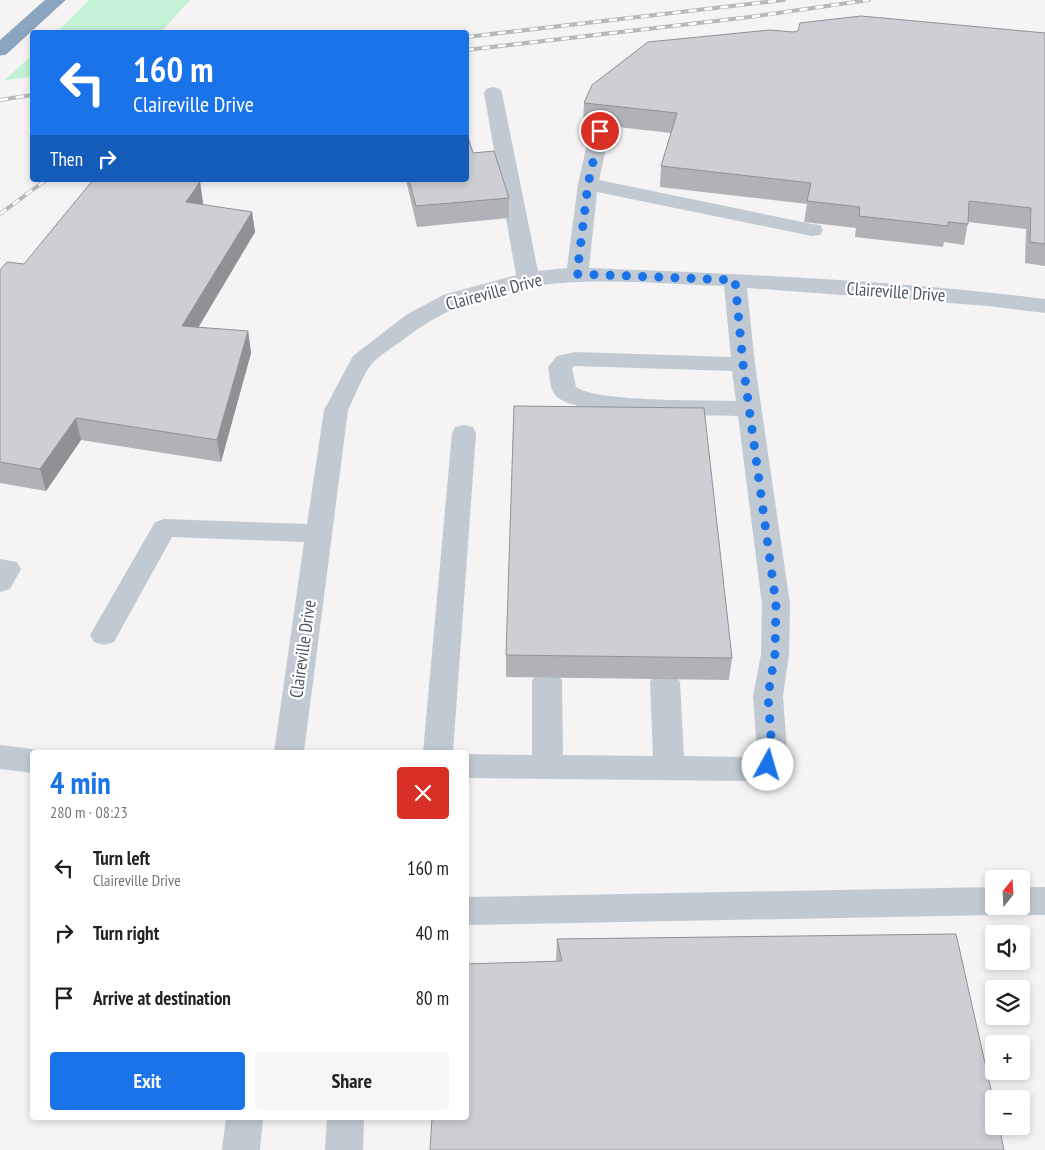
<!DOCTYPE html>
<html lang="en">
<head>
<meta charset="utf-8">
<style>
	body { margin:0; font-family:"PT Sans Narrow",sans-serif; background:#f6f6f6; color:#222; height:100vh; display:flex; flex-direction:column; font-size:19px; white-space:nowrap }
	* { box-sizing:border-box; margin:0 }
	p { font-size:16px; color:#767676 }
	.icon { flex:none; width:28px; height:28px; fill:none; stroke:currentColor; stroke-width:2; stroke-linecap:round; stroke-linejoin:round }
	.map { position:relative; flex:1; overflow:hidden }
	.details { position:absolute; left:30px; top:750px; width:439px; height:370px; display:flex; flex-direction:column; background:#fff; border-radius:5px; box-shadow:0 2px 8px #0003 }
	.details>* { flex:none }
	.hud { position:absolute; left:30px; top:30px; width:439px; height:152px; border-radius:5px; box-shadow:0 2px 8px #0003; background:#1a73e8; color:#fff; overflow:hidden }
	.needle { width:32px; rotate:18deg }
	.tools { position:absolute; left:985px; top:870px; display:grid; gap:10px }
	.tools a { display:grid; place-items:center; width:45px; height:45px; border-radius:5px; background:#fff; box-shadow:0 2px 8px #0003; font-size:25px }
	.pin { position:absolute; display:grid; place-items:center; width:42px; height:42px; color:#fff; margin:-21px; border:2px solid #fff; border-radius:50%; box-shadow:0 1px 5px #0007 }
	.me { position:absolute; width:55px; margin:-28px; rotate:6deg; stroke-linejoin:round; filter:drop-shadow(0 0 4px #0008) }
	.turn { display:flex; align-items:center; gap:18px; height:105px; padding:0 20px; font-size:22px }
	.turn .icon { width:65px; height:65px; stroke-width:2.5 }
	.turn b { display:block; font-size:35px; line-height:42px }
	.then { display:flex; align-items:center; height:48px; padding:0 20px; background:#0003; gap:10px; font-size:19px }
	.round { display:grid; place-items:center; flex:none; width:52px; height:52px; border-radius:5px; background:#f6f6f6 }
	.summary { display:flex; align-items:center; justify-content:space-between; height:85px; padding:0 20px }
	h1 { font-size:30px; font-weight:800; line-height:38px; color:#1a73e8 }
	.cta { display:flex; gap:10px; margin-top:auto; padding:10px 20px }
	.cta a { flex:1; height:58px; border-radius:5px; background:#1a73e8; color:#fff; font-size:20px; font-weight:800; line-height:58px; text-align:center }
	.cta a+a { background:#f6f6f6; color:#222 }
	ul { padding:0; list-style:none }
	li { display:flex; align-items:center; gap:15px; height:65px; padding:0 20px }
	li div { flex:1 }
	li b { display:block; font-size:19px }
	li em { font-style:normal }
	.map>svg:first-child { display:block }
</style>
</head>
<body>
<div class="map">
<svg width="1045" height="1150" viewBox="0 0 1045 1150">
	<rect width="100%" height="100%" fill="#f5f3f3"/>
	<path fill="#c3f1d5" d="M89,0H190L161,32H57Z
		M32,55V77L5,80Z"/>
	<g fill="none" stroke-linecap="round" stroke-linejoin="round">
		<defs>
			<path id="highway" d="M46,0H65L6,54L0,55V41Z"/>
		</defs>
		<use href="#highway" stroke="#7690ad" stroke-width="1"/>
		<path fill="#c1cad2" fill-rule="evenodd" d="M493,87L500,89L502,93L538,271L567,268L578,184L590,131L593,127L600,125L607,127L610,131L599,180L812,224L820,225L823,230L820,235L812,236L597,192L589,268C741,274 894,280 1045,299V313L989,306L747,288L755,364L790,604L789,654L783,696L787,750L779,774L745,781L466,778V754L532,755V681L537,673L547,670L557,673L562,681L563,755L653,756L650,682L655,674L665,671L675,674L680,682L684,756L745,757L755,755L757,750L753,696L761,654L762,604L738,416C703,415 578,418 556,396C549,389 550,376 548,367L557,356L575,352L731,357L724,286C611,282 499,265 403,340C393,347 378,356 370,366C361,379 355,396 348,410L304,752H274L304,542L172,537L114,642L104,645L94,642L90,635L155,522L164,519L307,524L324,410L353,356L406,315L443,295L516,275L484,93L486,89ZM575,366L732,371L736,401C705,400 595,402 576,387L572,368Z
			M464,425L473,427L476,433L453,752H423L452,433L455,427Z
			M0,559L17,562L21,569L10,589L0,592Z
			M0,745L32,749L43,752H32V773L0,769Z
			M994,887V906H1021V887H1045V915H1021L1009,911L1008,907L1006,911L994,915L466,925V897Z
			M226,1118H263L260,1150H222Z
			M327,1118H364L363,1150H325Z"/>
		<use href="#highway" fill="#8ba5c1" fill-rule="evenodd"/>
		<defs>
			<path id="rail" d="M466,37L784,0
				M466,50L750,17L869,0
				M0,100L32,95
				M0,214L46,180"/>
		</defs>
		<use href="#rail" stroke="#b5b8bd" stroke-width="4"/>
		<use href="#rail" stroke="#fff" stroke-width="2.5" stroke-dasharray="8" stroke-linecap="butt"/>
	</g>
	<path fill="#b0b2b7" d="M793,32L1045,33V266L1025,263L1026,229L968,222L964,245L944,242L943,247L855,237L856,228L804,222L807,204L660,187L661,166L671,133L583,123L584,103Z
		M473,153L509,198V218L417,227L406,180H466Z
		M200,182L203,203L202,205L252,212L255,232L198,328L248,331L251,353L221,462L81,440L46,491L0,483V270L24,264Z
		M506,655L732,658L729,680L506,677Z
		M956,934L556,961V960L557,939Z"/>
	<path fill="#909195" d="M200,182L203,203L189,223L186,202Z
		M252,212L255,232L186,348L182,326Z
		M248,331L251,353L221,462L217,440Z
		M76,418L81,440L46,491L40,469Z"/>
	<path fill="#cdcfd5" stroke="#909195" d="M861,16L1045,33V244L1030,242L1031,208L969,201L968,224L948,222V226L859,216L860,207L807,201L811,183L661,166L677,113L584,103L592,85L648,42L770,30L793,32L798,31L800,23Z
		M466,131L473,153L494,151L509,198L416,206L409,180H466Z
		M93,180H181L200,182L186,202L252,212L182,326L248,331L217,440L76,418L40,469L0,462V270L7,262L24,264Z
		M514,406L704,408L732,658L506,655Z
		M956,934L994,1103V1126H999L1004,1150H430L432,1118H466V964L562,961L557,939Z"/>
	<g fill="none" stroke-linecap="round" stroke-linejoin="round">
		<path stroke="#1a73e8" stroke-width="9" stroke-dasharray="0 16.2" d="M600,131L588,184L577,274L735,280L743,364L776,604L775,654L768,696L772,750L768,765"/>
	</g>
	<g text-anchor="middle" stroke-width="4.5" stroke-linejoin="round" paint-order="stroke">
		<g font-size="18" fill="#4a5661" stroke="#fff">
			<text transform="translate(494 292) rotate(-15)" y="6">Claireville Drive</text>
			<text transform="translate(896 292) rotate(4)" y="6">Claireville Drive</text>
			<text transform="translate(303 649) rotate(-82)" y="6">Claireville Drive</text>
		</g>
	</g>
</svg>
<div class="tools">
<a><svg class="needle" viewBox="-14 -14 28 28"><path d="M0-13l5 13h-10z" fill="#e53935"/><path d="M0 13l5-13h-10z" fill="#767676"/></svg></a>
<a><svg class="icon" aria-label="sound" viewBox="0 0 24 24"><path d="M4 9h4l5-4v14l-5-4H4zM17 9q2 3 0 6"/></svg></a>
<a><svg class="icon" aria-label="layers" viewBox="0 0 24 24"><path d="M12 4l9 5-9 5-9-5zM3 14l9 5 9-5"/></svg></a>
<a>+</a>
<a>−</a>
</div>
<div class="pin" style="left:600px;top:131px;background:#d93025"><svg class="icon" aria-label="arrive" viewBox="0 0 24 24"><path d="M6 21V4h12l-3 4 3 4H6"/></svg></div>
<svg class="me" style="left:768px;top:765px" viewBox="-20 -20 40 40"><circle r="19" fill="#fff"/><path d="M0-13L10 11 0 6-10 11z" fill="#1a73e8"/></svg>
<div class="hud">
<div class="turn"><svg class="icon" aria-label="left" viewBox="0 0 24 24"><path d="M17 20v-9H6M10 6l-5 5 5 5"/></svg><div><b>160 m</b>Claireville Drive</div></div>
<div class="then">Then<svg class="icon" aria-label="right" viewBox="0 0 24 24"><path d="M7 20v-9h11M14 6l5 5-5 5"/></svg></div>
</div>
<section class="details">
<div class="summary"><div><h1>4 min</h1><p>280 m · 08:23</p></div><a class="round" style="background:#d93025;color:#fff"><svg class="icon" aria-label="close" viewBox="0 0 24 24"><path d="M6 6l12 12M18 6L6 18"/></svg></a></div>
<ul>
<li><svg class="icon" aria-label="left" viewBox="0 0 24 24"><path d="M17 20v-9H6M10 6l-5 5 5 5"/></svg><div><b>Turn left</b><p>Claireville Drive</p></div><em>160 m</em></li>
<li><svg class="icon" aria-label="right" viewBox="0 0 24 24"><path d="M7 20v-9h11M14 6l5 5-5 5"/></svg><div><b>Turn right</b></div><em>40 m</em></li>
<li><svg class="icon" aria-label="arrive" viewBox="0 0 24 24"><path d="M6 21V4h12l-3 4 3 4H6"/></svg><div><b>Arrive at destination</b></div><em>80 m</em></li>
</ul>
<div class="cta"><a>Exit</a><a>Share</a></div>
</section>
</div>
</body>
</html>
